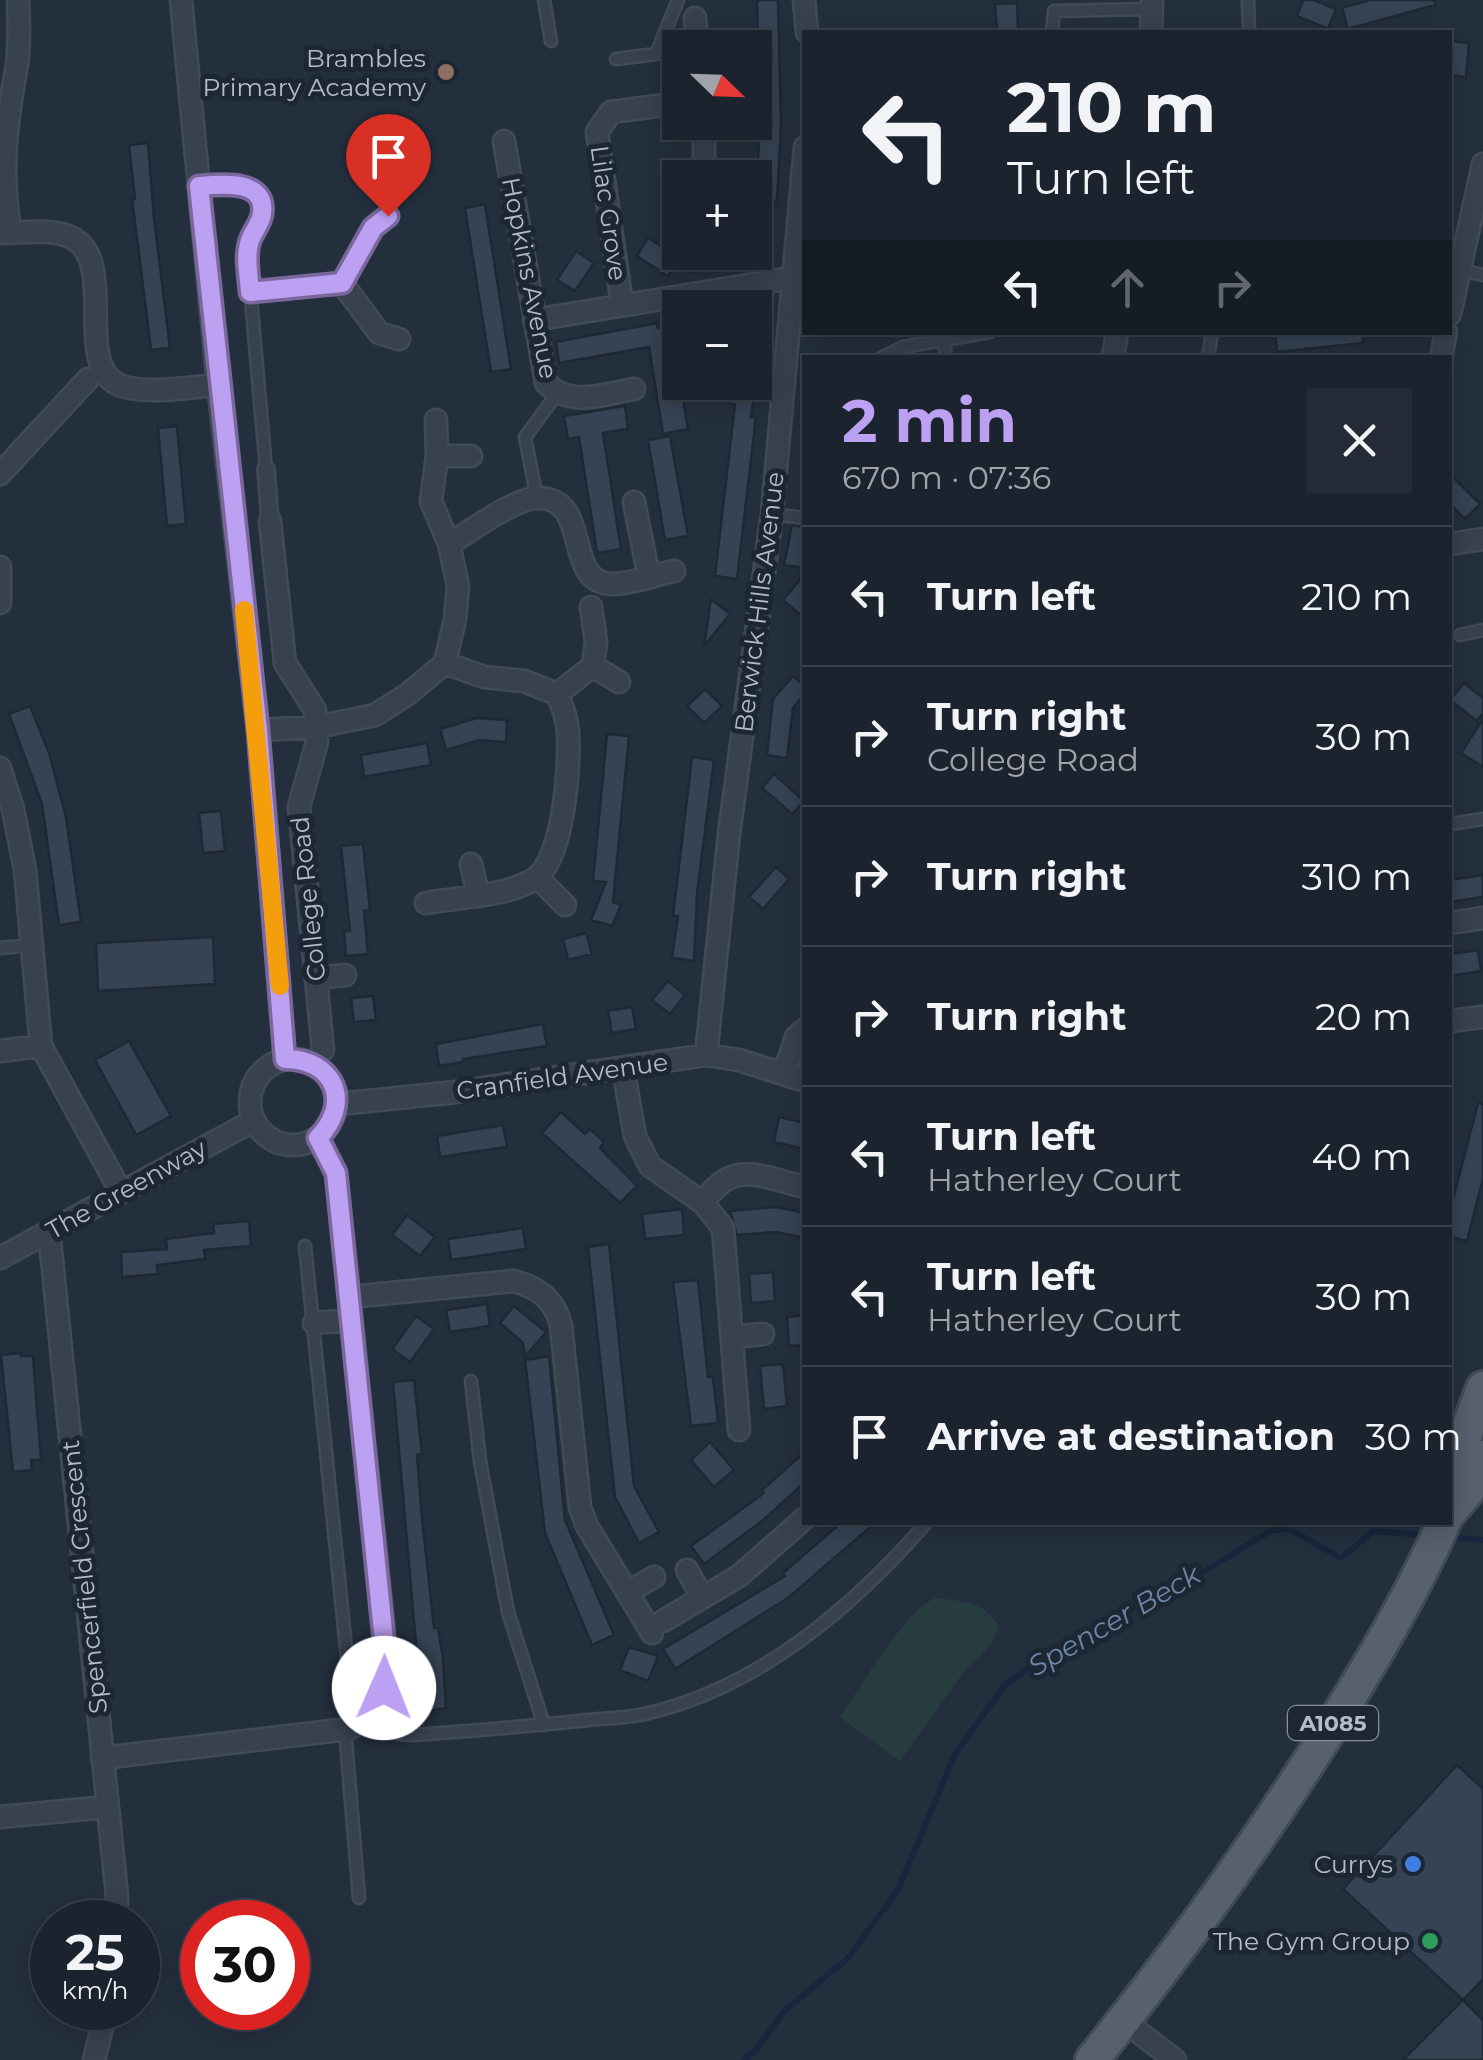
<!DOCTYPE html>
<html lang="en">
<head>
<meta charset="utf-8">
<style>
	body { margin:0; font-family:Montserrat,sans-serif; background:#242b36; color:#f1f3f6; height:100vh; display:flex; flex-direction:column; font-size:38px; white-space:nowrap }
	* { box-sizing:border-box; margin:0 }
	p { font-size:32px; color:#a0a4aa }
	.icon { flex:none; width:55px; height:55px; fill:none; stroke:currentColor; stroke-width:2; stroke-linecap:round; stroke-linejoin:round }
	.map { position:relative; flex:1; overflow:hidden }
	.side { position:absolute; left:802px; top:355px; width:650px; height:1170px; display:flex; flex-direction:column; background:#1b232e; border-radius:0px; box-shadow:0 5px 25px #0003,0 0 0 2px #39404a }
	.side>* { flex:none }
	.top-card { position:absolute; left:802px; top:30px; width:650px; height:305px; border-radius:0px; box-shadow:0 5px 25px #0003,0 0 0 2px #39404a; background:#1b232e; color:#f1f3f6; overflow:hidden }
	.needle { width:65px; rotate:113deg }
	.buttons { position:absolute; left:662px; top:30px; display:grid; gap:20px }
	.buttons a { display:grid; place-items:center; width:110px; height:110px; border-radius:0px; background:#1b232e; box-shadow:0 5px 25px #0003,0 0 0 2px #39404a; font-size:50px }
	.speed { position:absolute; left:30px; top:1900px; display:flex; gap:20px; font-size:50px; font-weight:700; text-align:center }
	.speed>* { display:grid; place-content:center; width:130px; height:130px; border-radius:50%; background:#1b232e; box-shadow:0 5px 25px #0003,0 0 0 2px #39404a; line-height:1 }
	.speed small { font-size:25px; font-weight:400 }
	.speed .limit { border:15px solid #d22; background:#fff; color:#111 }
	.pin { position:absolute; display:grid; place-items:center; width:85px; height:85px; color:#fff; margin:-102px -42px; border-radius:50% 50% 50% 0; rotate:-45deg; box-shadow:0 0 10px #0007 }
	.pin .icon { rotate:45deg }
	.me { position:absolute; width:110px; margin:-55px; rotate:1deg; stroke-linejoin:round; filter:drop-shadow(0 0 8px #0008) }
	.turn { display:flex; align-items:center; gap:35px; height:210px; padding:0 40px; font-size:45px }
	.turn .icon { width:130px; height:130px; stroke-width:2.5 }
	.turn b { display:block; font-size:70px; line-height:85px }
	.lanes { display:flex; align-items:center; height:95px; padding:0 40px; background:#0003; justify-content:center; gap:50px; direction:ltr }
	.lanes .off { opacity:.35 }
	.round { display:grid; place-items:center; flex:none; width:105px; height:105px; border-radius:0px; background:#242b36 }
	.summary { display:flex; align-items:center; justify-content:space-between; height:170px; padding:0 40px }
	h1 { font-size:60px; font-weight:700; line-height:75px; color:#bca0f2 }
	ul { padding:0; list-style:none }
	li { display:flex; align-items:center; gap:30px; height:140px; padding:0 40px; border-top:2px solid #39404a }
	li div { flex:1 }
	li b { display:block; font-size:38px }
	li em { font-style:normal }
	.map>svg:first-child { display:block }
</style>
</head>
<body>
<div class="map">
<svg width="1483" height="2060" viewBox="0 0 1483 2060">
	<rect width="100%" height="100%" fill="#242f3e"/>
	<path fill="#263c3f" d="M935,1598C962,1601 985,1601 999,1627L991,1645L965,1670L900,1761L840,1717C861,1687 904,1612 935,1598Z"/>
	<g fill="none" stroke-linecap="round" stroke-linejoin="round">
		<path stroke="#17263c" stroke-width="6" d="M1448,1537L1483,1540
			M744,2060L757,2049L784,2011L848,1958L898,1890L955,1754L1005,1685L1044,1657L1104,1628L1148,1597L1200,1574L1272,1530L1289,1529L1341,1558L1373,1531L1425,1535"/>
	</g>
	<path fill="#364354" stroke="#1f2835" stroke-width="2.5" d="M757,0H778L781,125L777,201L756,199L760,120Z
		M1303,0H1314L1336,9L1328,29L1297,16Z
		M1370,0H1434L1435,5L1348,29L1342,8Z
		M1017,3L1018,32H997L995,4Z
		M1450,41L1469,43L1466,77L1450,75Z
		M148,143L154,218L170,348L151,350L132,199H135L129,145Z
		M485,204L511,369L491,372L465,208Z
		M648,238L679,257L668,276L637,256Z
		M576,251L594,263L575,291L557,280Z
		M685,252H751L752,260L689,272Z
		M657,323L658,328L680,323V346L674,347L688,429L663,434L649,347L559,363L556,342Z
		M1275,332H1362L1363,343L1277,352Z
		M734,382H756L751,417H756L737,579L715,576L735,404L731,403Z
		M625,406L628,429L603,433L621,549L597,553L579,437L568,439L564,416Z
		M177,426L186,524L167,526L158,428Z
		M670,436L688,536L665,540L648,440Z
		M1450,474L1480,504L1465,519L1450,504Z
		M792,525L805,527V568L784,565Z
		M805,574V619L783,600Z
		M711,599L730,614L704,646Z
		M793,676L805,686V694L793,708L787,758L767,755L773,699Z
		M1464,683L1483,698V713L1477,721L1450,700Z
		M705,689L722,706L704,723L687,706Z
		M30,706L49,753L66,817L81,922L59,925L42,804L9,714Z
		M477,718L507,720L506,742L479,740L446,750L440,729Z
		M1483,719V767L1461,753Z
		M607,734L629,736L613,902L621,905L612,926L591,920L606,882L593,881Z
		M427,743L431,765L364,777L361,755Z
		M692,757L714,760L697,894L694,961L672,958L678,916H673Z
		M774,774L804,801L792,814L762,788Z
		M221,811L225,851L203,853L199,813Z
		M363,844L370,910L364,911L368,954L346,956L344,931H350L341,846Z
		M776,867L789,879L763,909L749,897Z
		M1483,875V897L1450,902V880Z
		M586,933L592,954L568,960L563,939Z
		M213,937L215,984L98,991L96,943Z
		M1478,950L1481,971L1450,976V954Z
		M668,981L685,995L670,1014L652,1000Z
		M373,996L376,1020L354,1022L351,998Z
		M632,1007L636,1029L612,1033L608,1011Z
		M543,1024L547,1046L463,1059V1062L439,1066L436,1044Z
		M129,1041L171,1116L136,1135L95,1060Z
		M1478,1103L1483,1104V1179L1467,1241L1450,1237V1211Z
		M561,1112L585,1134L590,1129L604,1142L600,1148L637,1186L620,1203L542,1133Z
		M779,1117L805,1123V1149L774,1142Z
		M503,1125L507,1147L440,1157L437,1136Z
		M776,1207L805,1213V1238L776,1232L737,1235L730,1211Z
		M682,1209L684,1235L645,1239L642,1214Z
		M407,1215L435,1237L420,1256L392,1235Z
		M249,1221L251,1246L204,1250L205,1259L157,1265L158,1274L122,1277L121,1252L167,1249L166,1239L214,1233L213,1224Z
		M523,1228L526,1249L451,1260L448,1239Z
		M609,1244L634,1486L659,1532L639,1543L615,1497L588,1247Z
		M773,1272L775,1301L751,1303L749,1274Z
		M698,1280L708,1377H713L718,1423L691,1426L673,1282Z
		M487,1304L490,1326L450,1332L446,1310Z
		M514,1306L546,1332L525,1357L523,1343L500,1323Z
		M805,1315V1345L789,1346L787,1317Z
		M416,1316L434,1329L410,1362L392,1349Z
		M21,1353V1356H33L41,1460H31L32,1470L13,1472L1,1355Z
		M549,1356L565,1520L614,1635L592,1645L545,1533L525,1360Z
		M783,1364L787,1406L764,1409L760,1366Z
		M414,1380L422,1454L417,1455L422,1518L434,1628H438L443,1658L446,1708L422,1712L393,1382Z
		M710,1442L734,1470L714,1487L691,1460Z
		M805,1452V1482L762,1521L704,1564L691,1546L764,1493L762,1490Z
		M842,1522H876L788,1598L675,1669L663,1649L785,1576L783,1573Z
		M629,1647L658,1656L648,1681L620,1670Z
		M1457,1765L1483,1789V1979L1463,2000L1343,1889Z
		M1463,2000L1483,2020V2060H1403Z"/>
	<g fill="none" stroke-linecap="round" stroke-linejoin="round">
		<defs>
			<path id="service" d="M544,0L551,41
				M1248,0L1249,32
				M1052,32L1054,11L1151,9
				M616,59L656,54L678,0
				M199,186C222,184 268,180 261,216C259,230 250,238 247,254L266,469
				M1460,270L1483,275
				M944,340L946,358
				M881,358L903,347L990,332
				M1208,358L1212,332
				M537,498L525,437L557,394
				M772,514L805,518
				M1460,635L1483,630
				M1450,824L1483,819
				M0,948L33,945
				M305,1246L347,1658
				M471,1381L480,1461L508,1612L544,1725
				M370,1716L399,1734L414,1735C472,1731 530,1726 589,1720C608,1718 630,1718 649,1713C761,1686 853,1607 927,1522
				M345,1730L359,1898"/>
			<path id="pedestrian" d="M266,469L270,521"/>
			<path id="minor" d="M181,0L218,385L258,730L285,1059
				M804,0L807,32
				M695,18L698,48
				M1151,32L1152,0
				M704,122V178
				M504,141L546,383C571,408 603,394 634,389
				M387,216L373,227L342,283L379,333L399,339
				M0,233C21,233 50,228 70,237C122,260 68,372 125,387C153,394 190,387 218,385
				M11,233C0,178 6,126 16,70C20,48 19,23 18,0
				M250,292L342,283
				M622,304L597,132L611,112L680,103
				M1450,314L1483,164
				M534,320L803,276
				M1113,358L1117,332
				M1441,358L1446,332
				M437,456H471
				M0,474L88,379
				M634,502L649,577
				M270,521L285,663L315,710L317,742L299,807L323,1050
				M449,544C470,532 514,498 538,498C593,498 562,583 612,584C632,584 655,575 674,571
				M1450,544L1483,539
				M0,567V603
				M593,666L619,682
				M557,694L593,666L596,642L591,607
				M258,730L316,727L375,715L408,694L445,663L455,619L458,586L449,544L431,501L437,456L436,420
				M0,768L13,809L25,870L41,1046L121,1192
				M471,864L478,894
				M538,878L565,905
				M426,903C459,897 503,897 533,880C564,862 570,765 568,732C567,718 563,707 557,694L524,681L484,677L445,663
				M1450,923L1483,918
				M316,978L345,975
				M1450,1021L1483,1017
				M0,1051L41,1046
				M706,1055L729,834L772,514L805,147
				M250 1102a43 43 0 1 1 86 0a43 43 0 1 1-86 0Z
				M623,1068L635,1136L650,1166L703,1203L723,1228L739,1430
				M784,1073L796,1037L805,1029
				M339,1104L456,1092L706,1055L739,1060L805,1081
				M703,1203C733,1158 760,1177 805,1187
				M49,1231L117,1896L116,1922
				M0,1258L253,1121
				M349,1297L514,1281C539,1288 554,1299 561,1325L580,1507L587,1526L652,1633
				M314,1323L351,1320
				M732,1337L763,1334
				M687,1570L702,1597
				M628,1592L654,1577
				M663,1621L739,1576L805,1518
				M102,1758L348,1729C378,1716 383,1690 387,1661L336,1173L319,1138
				M0,1817L107,1807
				M1124,2021L1175,2060
				M94,2060L107,2008"/>
			<path id="primary" d="M1450,1476L1483,1388
				M1450,1512L1469,1489L1483,1457
				M1092,2060C1179,1952 1260,1841 1333,1724C1374,1658 1413,1593 1444,1522"/>
		</defs>
		<use href="#service" stroke="#414a57" stroke-width="15"/>
		<use href="#pedestrian" stroke="#414a57" stroke-width="20"/>
		<use href="#minor" stroke="#414a57" stroke-width="25"/>
		<use href="#primary" stroke="#414a57" stroke-width="38"/>
		<use href="#service" stroke="#38414e" stroke-width="10"/>
		<use href="#pedestrian" stroke="#38414e" stroke-width="15"/>
		<use href="#minor" stroke="#38414e" stroke-width="20"/>
		<use href="#primary" stroke="#56606e" stroke-width="32"/>
	</g>
	<g fill="none" stroke-linecap="round" stroke-linejoin="round">
		<defs>
			<path id="route" d="M384,1688L386,1660L336,1173L318,1138C353,1102 334,1059 285,1059L258,730L199,186C221,184 267,179 262,214C260,226 251,233 249,244C245,259 249,276 250,292L342,283L373,228L388,216"/>
		</defs>
		<use href="#route" stroke="#7a689d" stroke-width="25"/>
		<use href="#route" stroke="#bca0f2" stroke-width="18"/>
		<path stroke="#f59e0b" stroke-width="18" d="M244,610L280,986"/>
	</g>
	<circle fill="#8d6e63" stroke="#1d2633" stroke-width="4" cx="446" cy="72" r="10"/>
	<circle fill="#3f7fe0" stroke="#1d2633" stroke-width="4" cx="1413" cy="1864" r="10"/>
	<circle fill="#2e9e5b" stroke="#1d2633" stroke-width="4" cx="1430" cy="1941" r="10"/>
	<g text-anchor="middle" stroke-width="10" stroke-linejoin="round" paint-order="stroke">
		<rect fill="#1d2633" stroke="#878f9c" stroke-width="2.5" x="1288" y="1706" width="90" height="34" rx="8"/>
		<g font-size="22" font-weight="bold" fill="#b4bcc9">
			<text x="1333" y="1731">A1085</text>
		</g>
		<g font-size="25" fill="#b4bcc9" stroke="#1d2633" text-anchor="end">
			<text x="426" y="67">Brambles<tspan x="426" dy="29">Primary Academy</tspan></text>
			<text x="1393" y="1873">Currys</text>
			<text x="1410" y="1950">The Gym Group</text>
		</g>
		<g font-size="25" fill="#b4bcc9" stroke="#1d2633">
			<text transform="translate(609 213) rotate(82)" y="9">Lilac Grove</text>
			<text transform="translate(530 278) rotate(79)" y="9">Hopkins Avenue</text>
			<text transform="translate(759 602) rotate(-83)" y="9">Berwick Hills Avenue</text>
			<text transform="translate(308 899) rotate(-96)" y="9">College Road</text>
			<text transform="translate(562 1076) rotate(-8)" y="9">Cranfield Avenue</text>
			<text transform="translate(126 1189) rotate(-29)" y="9">The Greenway</text>
			<text transform="translate(84 1577) rotate(-96)" y="9">Spencerfield Crescent</text>
		</g>
		<g font-size="28" font-style="italic" fill="#6d86a8" stroke="#1d2633">
			<text transform="translate(1114 1620) rotate(-30)" y="10">Spencer Beck</text>
		</g>
	</g>
</svg>
<div class="buttons">
<a><svg class="needle" viewBox="-14 -14 28 28"><path d="M0-13l5 13h-10z" fill="#e53935"/><path d="M0 13l5-13h-10z" fill="#a0a4aa"/></svg></a>
<a>+</a>
<a>−</a>
</div>
<div class="speed"><div>25<small>km/h</small></div><div class="limit">30</div></div>
<div class="pin" style="left:388px;top:216px;background:#d93025"><svg class="icon" aria-label="arrive" viewBox="0 0 24 24"><path d="M6 21V4h12l-3 4 3 4H6"/></svg></div>
<svg class="me" style="left:384px;top:1688px" viewBox="-20 -20 40 40"><circle r="19" fill="#fff"/><path d="M0-13L10 11 0 6-10 11z" fill="#bca0f2"/></svg>
<div class="top-card">
<div class="turn"><svg class="icon" aria-label="left" viewBox="0 0 24 24"><path d="M17 20v-9H6M10 6l-5 5 5 5"/></svg><div><b>210 m</b>Turn left</div></div>
<div class="lanes"><svg class="icon" aria-label="left" viewBox="0 0 24 24"><path d="M17 20v-9H6M10 6l-5 5 5 5"/></svg><svg class="icon off" aria-label="ahead" viewBox="0 0 24 24"><path d="M12 20V5M6 11l6-6 6 6"/></svg><svg class="icon off" aria-label="right" viewBox="0 0 24 24"><path d="M7 20v-9h11M14 6l5 5-5 5"/></svg></div>
</div>
<section class="side">
<div class="summary"><div><h1>2 min</h1><p>670 m · 07:36</p></div><a class="round"><svg class="icon" aria-label="close" viewBox="0 0 24 24"><path d="M6 6l12 12M18 6L6 18"/></svg></a></div>
<ul>
<li><svg class="icon" aria-label="left" viewBox="0 0 24 24"><path d="M17 20v-9H6M10 6l-5 5 5 5"/></svg><div><b>Turn left</b></div><em>210 m</em></li>
<li><svg class="icon" aria-label="right" viewBox="0 0 24 24"><path d="M7 20v-9h11M14 6l5 5-5 5"/></svg><div><b>Turn right</b><p>College Road</p></div><em>30 m</em></li>
<li><svg class="icon" aria-label="right" viewBox="0 0 24 24"><path d="M7 20v-9h11M14 6l5 5-5 5"/></svg><div><b>Turn right</b></div><em>310 m</em></li>
<li><svg class="icon" aria-label="right" viewBox="0 0 24 24"><path d="M7 20v-9h11M14 6l5 5-5 5"/></svg><div><b>Turn right</b></div><em>20 m</em></li>
<li><svg class="icon" aria-label="left" viewBox="0 0 24 24"><path d="M17 20v-9H6M10 6l-5 5 5 5"/></svg><div><b>Turn left</b><p>Hatherley Court</p></div><em>40 m</em></li>
<li><svg class="icon" aria-label="left" viewBox="0 0 24 24"><path d="M17 20v-9H6M10 6l-5 5 5 5"/></svg><div><b>Turn left</b><p>Hatherley Court</p></div><em>30 m</em></li>
<li><svg class="icon" aria-label="arrive" viewBox="0 0 24 24"><path d="M6 21V4h12l-3 4 3 4H6"/></svg><div><b>Arrive at destination</b></div><em>30 m</em></li>
</ul>
</section>
</div>
</body>
</html>
